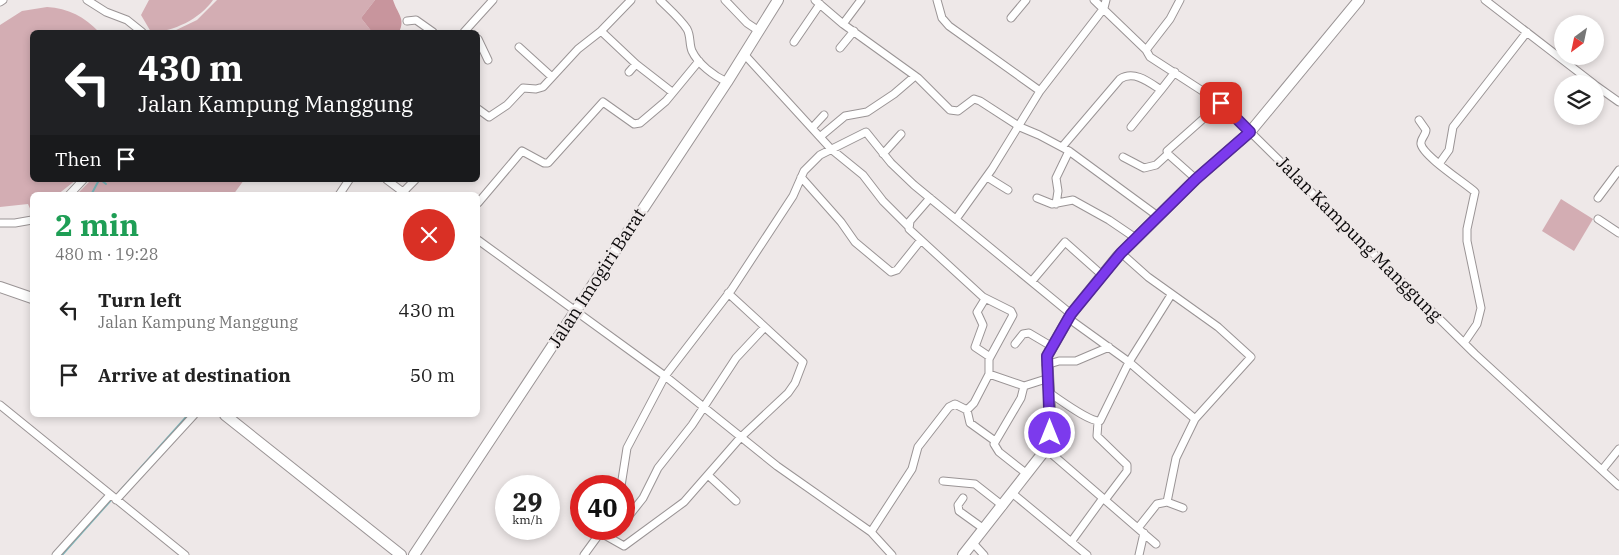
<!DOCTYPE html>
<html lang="en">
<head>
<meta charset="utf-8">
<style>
	body { margin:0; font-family:"IBM Plex Serif",serif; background:#f2f2f2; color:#222; height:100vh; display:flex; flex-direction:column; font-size:19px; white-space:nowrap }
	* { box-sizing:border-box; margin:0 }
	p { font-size:16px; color:#767676 }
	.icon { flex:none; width:28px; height:28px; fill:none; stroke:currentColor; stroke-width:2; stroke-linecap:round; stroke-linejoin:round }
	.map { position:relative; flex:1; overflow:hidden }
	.details { position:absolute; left:30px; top:192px; width:450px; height:225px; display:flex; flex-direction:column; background:#fff; border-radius:8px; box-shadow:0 2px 8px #0003 }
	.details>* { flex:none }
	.guide { position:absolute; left:30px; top:30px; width:450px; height:152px; border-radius:8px; box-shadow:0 2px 8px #0003; background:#202124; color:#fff; overflow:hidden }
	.needle { width:32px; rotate:213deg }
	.buttons { position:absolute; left:1554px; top:15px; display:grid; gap:10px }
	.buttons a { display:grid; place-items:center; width:50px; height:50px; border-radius:50%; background:#fff; box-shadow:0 2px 8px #0003; font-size:25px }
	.speed { position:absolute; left:495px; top:475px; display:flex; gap:10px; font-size:25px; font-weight:700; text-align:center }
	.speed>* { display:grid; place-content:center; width:65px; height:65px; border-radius:50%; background:#fff; box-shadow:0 2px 8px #0003; line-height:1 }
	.speed small { font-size:12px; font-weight:400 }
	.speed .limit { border:8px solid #d22; background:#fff; color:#111 }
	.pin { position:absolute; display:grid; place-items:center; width:42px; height:42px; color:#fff; margin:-21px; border-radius:10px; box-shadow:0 2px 8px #0006 }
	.me { position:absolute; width:55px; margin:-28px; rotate:0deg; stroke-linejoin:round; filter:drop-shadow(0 0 4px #0008) }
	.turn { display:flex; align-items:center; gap:18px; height:105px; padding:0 25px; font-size:22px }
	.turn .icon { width:65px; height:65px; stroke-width:2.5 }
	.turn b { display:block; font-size:35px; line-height:42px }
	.then { display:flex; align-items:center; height:48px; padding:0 25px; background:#0003; gap:10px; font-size:19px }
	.round { display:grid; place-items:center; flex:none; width:52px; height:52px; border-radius:26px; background:#f2f2f2 }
	.overview { display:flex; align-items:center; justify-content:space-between; height:85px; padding:0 25px }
	h1 { font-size:30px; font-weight:700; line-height:38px; color:#1e9e55 }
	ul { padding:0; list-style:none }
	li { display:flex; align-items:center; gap:15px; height:65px; padding:0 25px }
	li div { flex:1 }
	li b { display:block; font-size:19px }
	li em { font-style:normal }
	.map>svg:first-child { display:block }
</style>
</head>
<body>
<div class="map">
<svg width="1619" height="555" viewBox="0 0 1619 555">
	<rect width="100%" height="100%" fill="#eee8e8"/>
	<path fill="#d3adb3" d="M149,0H213C200,19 173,32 151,32L141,15Z
		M217,0H375L361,18L372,32H172L197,20Z
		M47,7C68,8 85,17 99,32H32V180H76L57,195H32V213L28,204L0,207V25L22,11Z
		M91,180H244L233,195H76Z
		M1561,199L1593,219L1574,251L1542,231Z"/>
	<path fill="#c8959d" d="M375,0H393C397,13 406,19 399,32H372L361,18Z"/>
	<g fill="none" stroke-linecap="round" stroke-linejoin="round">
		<path stroke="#78b4b9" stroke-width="2" d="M101,180L106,184
			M91,195L99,180
			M119,492L188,415
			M62,555L112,499"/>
		<defs>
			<path id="street" d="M87,0L106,12L127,20L142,32
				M660,0C669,9 680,18 687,29C691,36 689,44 692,51C698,64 714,76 727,82
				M725,0L747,23L759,31
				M815,0L843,24L918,78L950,110L958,111L974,99L980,101L1020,127L1039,135L1069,151L1159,217
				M937,0L942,18L949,26L1040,91
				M1094,0L1146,50L1150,57L1221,103L1475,354L1619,486
				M1485,0L1594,84
				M0,2L3,0
				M1011,18L1026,0
				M407,21L416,20L433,32
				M843,24L861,0
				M601,31L636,64
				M464,32L493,0
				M478,39L488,60
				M794,42L820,4
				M519,47L552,77
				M840,48L854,31
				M1146,50L1170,19L1180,0
				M744,54L831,149L863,175L883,201L908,226
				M629,72L636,64L672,92
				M1595,85L1619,102
				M478,109L489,117L507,105L523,88L536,89L543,87L578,49L601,31L631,0
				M1419,120L1426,130C1426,135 1420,139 1421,144C1423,156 1465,183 1475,192L1467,229V241L1481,308L1477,324L1464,343
				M813,127L824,115
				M1131,127L1161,90
				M821,136L845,116L867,112L894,94L915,76
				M1062,147L1120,79C1134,70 1149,82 1161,90L1175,72
				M883,154L901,134
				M1123,157L1144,168L1156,165L1168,154
				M1439,164L1449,150L1453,127L1527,32
				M801,177L841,222L855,242L891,272L897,270L921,240
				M987,177L1008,190
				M1196,179L1168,154L1167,151L1221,103
				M387,180L407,195
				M401,194L415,180
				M69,195L83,180
				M339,195L349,180
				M1037,198L1052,204L1073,200L1109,220L1137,239
				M1598,198L1619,170
				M478,203L522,151L544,163H548L603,102L634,124L640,123L666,101L699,61
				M1056,204L1058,191L1056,178L1069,151
				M956,219L992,169L1040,91L1104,8L1106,0
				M1598,219L1619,233
				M0,223H15L32,220
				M478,240L665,376L777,466L871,532L892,555
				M1121,253L1148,277L1218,327L1251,357L1195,419L1176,458L1167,502
				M1032,281L1065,242L1102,275
				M985,299L977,312L983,325L975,347L990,357
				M1068,318L1129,362L1195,419
				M1015,344L1023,334L1029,333L1051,346
				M1046,365L1059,361H1076L1109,347
				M989,374L1024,386L1046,379
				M1024,386L1021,398L994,444L999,452L1027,474
				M1048,392C1059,399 1089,422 1100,421L1129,362L1171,295
				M0,405L185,555
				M967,410L970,423L995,441
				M1098,422L1097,436L1127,465V471L1105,500
				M1046,449L1156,544
				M1602,470L1619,449
				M709,476L736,501
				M943,481L975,484L1003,506
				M621,486L627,448L665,376L732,289L793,196L804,171L820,155L866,132L891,163L914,185L1071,314
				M1012,493L1087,555
				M963,498L958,505L959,511L984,529
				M116,500L194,415
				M624,522L643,498L658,468L692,425L736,358L764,328
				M1138,528L1157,504L1167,502L1183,508
				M871,532L912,469L918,447L949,407L955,404L967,410L974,403L989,374V359L1013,315L1011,311L983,297L909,229L910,221L930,198
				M601,533L624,546L684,502L740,438L788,393L795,383L803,362L728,293
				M1071,542L1103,498
				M973,543L984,555
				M56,555L110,495
				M584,555L603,529
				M1139,555L1144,533"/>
			<path id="secondary" d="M0,287L32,298
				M225,415L401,555
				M414,555L727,82L778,0
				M963,555L1046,449L1051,426L1047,356L1071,314L1118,256L1196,179L1250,132L1359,0"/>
		</defs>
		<use href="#street" stroke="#9a9495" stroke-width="9"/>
		<use href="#secondary" stroke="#9a9495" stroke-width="12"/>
		<use href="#street" stroke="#fff" stroke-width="7"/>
		<use href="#secondary" stroke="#fff" stroke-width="10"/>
	</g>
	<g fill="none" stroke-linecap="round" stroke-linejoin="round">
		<defs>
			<path id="route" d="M1050,433L1047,356L1071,314L1121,253L1196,179L1250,132L1221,103"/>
		</defs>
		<use href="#route" stroke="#51269a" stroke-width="12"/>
		<use href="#route" stroke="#7c3aed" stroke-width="9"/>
	</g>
	<g text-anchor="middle" stroke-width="5" stroke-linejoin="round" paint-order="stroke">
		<g font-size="18" fill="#0d0b0c" stroke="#eee8e8">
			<text transform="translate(1359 239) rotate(45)" y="6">Jalan Kampung Manggung</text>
			<text transform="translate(597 278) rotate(-57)" y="6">Jalan Imogiri Barat</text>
		</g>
	</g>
</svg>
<div class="buttons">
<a><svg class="needle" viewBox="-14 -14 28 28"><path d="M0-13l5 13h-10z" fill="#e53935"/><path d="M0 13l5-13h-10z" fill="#767676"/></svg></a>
<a><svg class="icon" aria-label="layers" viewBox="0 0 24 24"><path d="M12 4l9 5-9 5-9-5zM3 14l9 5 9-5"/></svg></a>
</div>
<div class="speed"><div>29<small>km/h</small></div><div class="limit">40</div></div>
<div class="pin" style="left:1221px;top:103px;background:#d93025"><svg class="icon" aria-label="arrive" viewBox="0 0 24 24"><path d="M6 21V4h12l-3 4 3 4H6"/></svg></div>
<svg class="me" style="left:1050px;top:433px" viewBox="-20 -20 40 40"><circle r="17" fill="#7c3aed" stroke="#fff" stroke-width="3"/><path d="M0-11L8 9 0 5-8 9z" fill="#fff"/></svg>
<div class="guide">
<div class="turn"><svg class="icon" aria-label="left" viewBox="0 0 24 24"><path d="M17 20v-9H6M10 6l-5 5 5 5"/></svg><div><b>430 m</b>Jalan Kampung Manggung</div></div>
<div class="then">Then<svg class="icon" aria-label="arrive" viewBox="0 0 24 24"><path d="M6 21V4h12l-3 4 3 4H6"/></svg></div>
</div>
<section class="details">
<div class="overview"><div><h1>2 min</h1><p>480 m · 19:28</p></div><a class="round" style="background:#d93025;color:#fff"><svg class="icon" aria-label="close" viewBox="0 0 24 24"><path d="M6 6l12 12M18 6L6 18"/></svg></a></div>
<ul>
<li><svg class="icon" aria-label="left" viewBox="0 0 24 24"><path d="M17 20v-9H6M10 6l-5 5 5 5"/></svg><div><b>Turn left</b><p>Jalan Kampung Manggung</p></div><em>430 m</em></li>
<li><svg class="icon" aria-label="arrive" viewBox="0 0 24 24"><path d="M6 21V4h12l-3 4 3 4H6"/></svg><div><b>Arrive at destination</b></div><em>50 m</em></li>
</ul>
</section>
</div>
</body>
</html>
